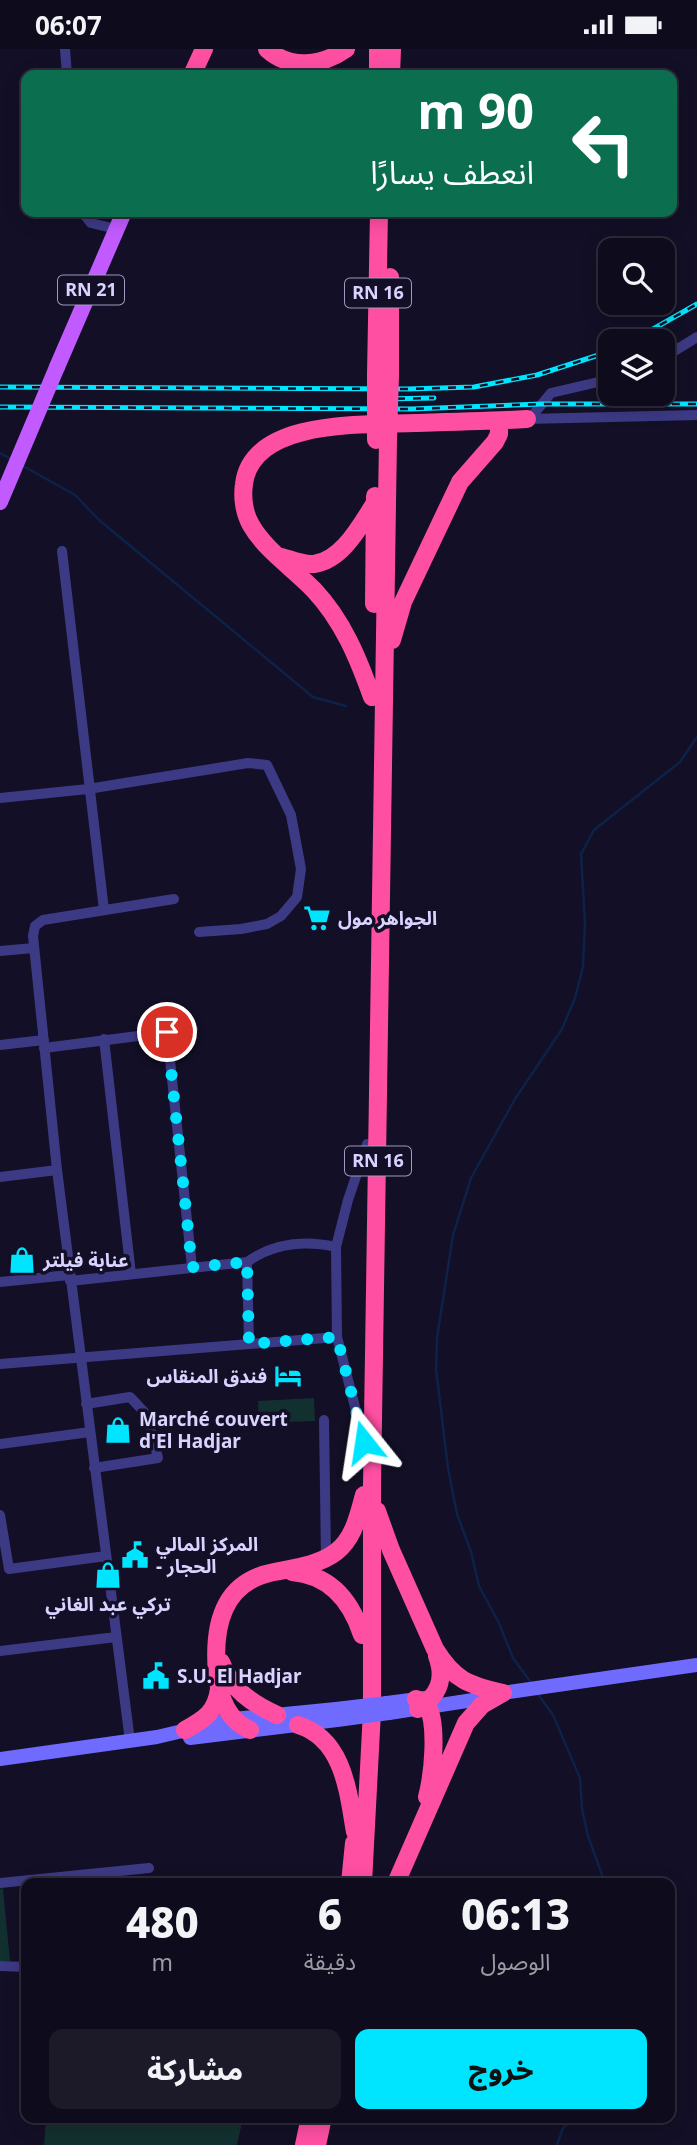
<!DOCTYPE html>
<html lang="ar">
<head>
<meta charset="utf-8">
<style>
	body { margin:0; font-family:"Noto Sans","Noto Sans Arabic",sans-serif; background:#1c1929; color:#f1f3f6; direction:rtl; height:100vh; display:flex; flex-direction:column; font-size:26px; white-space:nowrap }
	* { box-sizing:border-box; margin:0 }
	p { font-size:23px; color:#9b9ba3 }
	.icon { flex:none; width:38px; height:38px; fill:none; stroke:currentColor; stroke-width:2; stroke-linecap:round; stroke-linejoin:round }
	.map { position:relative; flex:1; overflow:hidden; direction:ltr }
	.details { position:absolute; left:21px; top:1829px; width:654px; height:245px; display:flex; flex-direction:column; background:#0e0b1c; border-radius:14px; box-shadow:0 4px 18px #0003,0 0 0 2px #2e2b3b; direction:rtl }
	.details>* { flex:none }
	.top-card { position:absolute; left:21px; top:21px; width:656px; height:147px; border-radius:14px; box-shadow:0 4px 18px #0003,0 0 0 2px #2e2b3b; direction:rtl; background:#0b6e4f; color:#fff; overflow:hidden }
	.controls { position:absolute; left:598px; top:189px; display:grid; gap:14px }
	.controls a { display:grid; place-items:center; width:77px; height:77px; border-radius:14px; background:#0e0b1c; box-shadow:0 4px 18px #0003,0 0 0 2px #2e2b3b; font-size:35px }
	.pin { position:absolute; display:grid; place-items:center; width:60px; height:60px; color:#fff; margin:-30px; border:4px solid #fff; border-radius:50%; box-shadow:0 2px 7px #0007 }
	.me { position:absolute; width:77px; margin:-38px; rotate:345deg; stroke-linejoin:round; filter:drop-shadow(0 0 5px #0008) }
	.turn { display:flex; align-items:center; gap:24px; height:147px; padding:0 28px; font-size:32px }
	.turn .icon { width:91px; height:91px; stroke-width:2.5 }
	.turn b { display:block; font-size:49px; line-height:60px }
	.eta { display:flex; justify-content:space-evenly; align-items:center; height:119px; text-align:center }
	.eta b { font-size:42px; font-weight:800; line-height:49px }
	.action { display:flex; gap:14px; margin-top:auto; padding:14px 28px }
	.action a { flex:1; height:80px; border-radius:14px; background:#00e5ff; color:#111; font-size:28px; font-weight:800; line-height:80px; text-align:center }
	.action a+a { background:#1c1929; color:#f1f3f6 }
	.status { display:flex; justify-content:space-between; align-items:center; height:49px; padding:0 35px; background:#0e0b1c; direction:ltr }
	.status svg { height:19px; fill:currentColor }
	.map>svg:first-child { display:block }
</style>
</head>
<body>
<div class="status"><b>06:07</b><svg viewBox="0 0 49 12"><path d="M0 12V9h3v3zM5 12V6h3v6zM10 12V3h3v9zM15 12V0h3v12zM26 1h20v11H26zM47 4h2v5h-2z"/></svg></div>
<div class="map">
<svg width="697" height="2096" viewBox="0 0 697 2096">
	<rect width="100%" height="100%" fill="#130f26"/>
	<path fill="#12302f" d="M314,1349L315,1372L259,1374L258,1352Z
		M3,1839L10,1912L0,1913V1840Z
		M46,2069V2068L243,2069L237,2096H44Z"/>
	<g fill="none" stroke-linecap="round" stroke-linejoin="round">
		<path stroke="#0c2248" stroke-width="2.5" d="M0,404L11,410
			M23,417L75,446L99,471L313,648L346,657
			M532,1635L513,1609L499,1574L479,1537L471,1503L457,1465L448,1419L436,1320L437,1289L453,1186L471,1129L515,1050L562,980L575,949L583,918L585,874L581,805L594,781L680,713L697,688
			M537,1644L553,1666L580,1729L582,1760L588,1787L605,1834
			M557,2096L563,2079L576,2068"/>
		<path stroke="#3d3a85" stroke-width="10" d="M65,0L67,26
			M82,163L91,174L116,180
			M663,309L697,288
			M527,370L697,366
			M527,370L532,367L551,344L611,330
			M62,502L104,861
			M0,749L88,740L248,714L267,716L291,766L301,820L297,848L281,867L267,875L241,880L199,883
			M0,902L34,899
			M167,983L192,1218
			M104,990L131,1225
			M0,996L44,991
			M44,999L193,980
			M0,1128L57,1121
			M247,1213L249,1295
			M70,1232L247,1213C274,1194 304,1191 336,1198
			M0,1233L69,1226
			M0,1315L337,1288
			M86,1355L130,1348L147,1366L158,1409L94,1419
			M324,1371L326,1509
			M364,1393L337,1288L336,1198L348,1151L367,1095
			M0,1395L90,1383
			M0,1466L9,1520L106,1507
			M0,1602L116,1588
			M130,1692L57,1121L33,887L35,877L43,871L174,850
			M0,1834L149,1819
			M0,1917L26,1918"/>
		<path stroke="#6f6bff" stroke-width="14" d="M387,1654L425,1649
			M389,1664L473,1651L509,1643L697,1616
			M190,1689L337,1671
			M0,1710L157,1688L233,1670L336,1660"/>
		<path stroke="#c25bff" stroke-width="16" d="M57,318L124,163"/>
		<path stroke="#ff4fa3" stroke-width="18" d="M267,0C290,21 322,17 346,0
			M378,0V26
			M192,26L204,0
			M391,26L392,0
			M390,228V326
			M376,326L379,163
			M282,508C292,511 303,516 314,515C343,511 361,475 375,454
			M374,555L375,447
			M392,591L403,553L460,433L495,393L499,385V372
			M372,648C358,609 343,572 314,541C294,520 265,501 251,476C244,464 242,448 244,435C252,369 367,376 415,374C452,373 490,372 527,370
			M377,1462L391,1501L435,1600C454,1631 468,1636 503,1644
			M292,1523C330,1526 351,1552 362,1586
			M221,1613C232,1641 251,1654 277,1666
			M416,1650L427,1655C438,1676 433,1725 427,1748
			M418,1660C438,1647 446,1631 437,1607
			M298,1676C344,1690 348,1743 355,1783
			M185,1681C205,1670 216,1663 219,1640
			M250,1681C227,1671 219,1648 217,1624C213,1578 222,1533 274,1523C294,1519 319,1516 336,1503C354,1489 358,1467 364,1446
			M350,1834L354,1794
			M363,1834L372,1662V1436L388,390
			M396,1834L466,1674L482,1656L503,1644
			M304,2096L310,2068
			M317,2096L323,2068"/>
		<defs>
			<path id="rail" d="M632,292L697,255
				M0,338L407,340L474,338L537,326L611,302
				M381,350L434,349
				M0,358L411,360L541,355H697"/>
		</defs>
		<use href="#rail" stroke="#00e5ff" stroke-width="5"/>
		<use href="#rail" stroke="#130f26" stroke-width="2.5" stroke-dasharray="8" stroke-linecap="butt"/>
		<path stroke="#6f6bff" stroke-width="14" d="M336,1660L387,1654
			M337,1671L389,1664"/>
		<path stroke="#c25bff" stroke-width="16" d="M0,453L57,318"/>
		<path stroke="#ff4fa3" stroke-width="18" d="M388,390L390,326
			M376,391V326"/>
	</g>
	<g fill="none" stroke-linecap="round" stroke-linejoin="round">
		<path stroke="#00e5ff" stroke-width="12" stroke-dasharray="0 21.6" d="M167,983L192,1218L247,1213L249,1295L337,1288L364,1393"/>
	</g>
	<defs>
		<symbol id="supermarket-bare" viewBox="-9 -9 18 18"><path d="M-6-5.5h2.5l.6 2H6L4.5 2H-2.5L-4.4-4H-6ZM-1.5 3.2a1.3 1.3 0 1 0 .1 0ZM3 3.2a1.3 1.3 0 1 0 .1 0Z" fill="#00e5ff" stroke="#130f26" stroke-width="2.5" paint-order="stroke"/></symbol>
		<symbol id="shop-bare" viewBox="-9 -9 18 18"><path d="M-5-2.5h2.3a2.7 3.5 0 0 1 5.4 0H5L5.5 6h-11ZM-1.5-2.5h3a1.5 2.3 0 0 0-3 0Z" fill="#00e5ff" stroke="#130f26" stroke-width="2.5" paint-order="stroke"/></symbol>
		<symbol id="hotel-bare" viewBox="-9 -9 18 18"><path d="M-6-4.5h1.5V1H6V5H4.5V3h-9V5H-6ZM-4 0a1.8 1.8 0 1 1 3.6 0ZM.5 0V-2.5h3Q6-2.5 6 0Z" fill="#00e5ff" stroke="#130f26" stroke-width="2.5" paint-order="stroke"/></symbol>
		<symbol id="civic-bare" viewBox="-9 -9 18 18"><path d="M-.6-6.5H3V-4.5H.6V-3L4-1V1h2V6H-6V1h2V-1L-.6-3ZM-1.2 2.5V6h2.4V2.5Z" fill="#00e5ff" stroke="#130f26" stroke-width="2.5" paint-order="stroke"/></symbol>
	</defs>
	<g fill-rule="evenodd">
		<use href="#supermarket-bare" x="298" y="850" width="38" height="38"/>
		<use href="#shop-bare" x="3" y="1192" width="38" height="38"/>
		<use href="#hotel-bare" x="269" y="1308" width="38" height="38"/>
		<use href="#shop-bare" x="99" y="1362" width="38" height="38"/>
		<use href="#civic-bare" x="116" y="1487" width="38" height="38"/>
		<use href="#shop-bare" x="89" y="1507" width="38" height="38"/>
		<use href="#civic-bare" x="137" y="1608" width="38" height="38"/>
	</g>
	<g text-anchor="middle" stroke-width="7" stroke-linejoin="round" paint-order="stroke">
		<g fill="#130f26" stroke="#9e99be" stroke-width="2">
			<rect x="58" y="226.5" width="66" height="29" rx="5"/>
			<rect x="345" y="229.5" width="66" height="29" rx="5"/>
			<rect x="345" y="1097.5" width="66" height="29" rx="5"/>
		</g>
		<g font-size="18" font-weight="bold" fill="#d9d4ff">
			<text x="91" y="247">RN 21</text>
			<text x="378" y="250">RN 16</text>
			<text x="378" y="1118">RN 16</text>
		</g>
		<g font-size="19" font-weight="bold" fill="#d9d4ff" stroke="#130f26" text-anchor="start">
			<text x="338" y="876">الجواهر مول</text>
			<text x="43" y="1218">عنابة فيلتر</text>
			<text x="267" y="1334" text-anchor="end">فندق المنقاس</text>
			<text x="139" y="1377">Marché couvert<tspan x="139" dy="22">d'El Hadjar</tspan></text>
			<text x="156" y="1502">المركز المالي<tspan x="156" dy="22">- الحجار</tspan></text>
			<text x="108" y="1562" text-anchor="middle">تركي عبد الغاني</text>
			<text x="177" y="1634">S.U. El Hadjar</text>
		</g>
	</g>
</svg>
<div class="controls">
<a><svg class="icon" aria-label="search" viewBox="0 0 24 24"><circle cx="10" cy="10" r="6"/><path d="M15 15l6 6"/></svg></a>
<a><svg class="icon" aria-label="layers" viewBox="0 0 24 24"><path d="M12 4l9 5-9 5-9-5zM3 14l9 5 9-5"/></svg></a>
</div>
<div class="pin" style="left:167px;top:983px;background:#d93025"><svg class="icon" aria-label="arrive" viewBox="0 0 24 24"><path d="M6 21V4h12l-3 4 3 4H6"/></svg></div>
<svg class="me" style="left:364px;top:1393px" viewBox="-20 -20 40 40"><path d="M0-17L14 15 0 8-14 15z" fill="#00e5ff" stroke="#fff" stroke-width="4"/></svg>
<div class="top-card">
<div class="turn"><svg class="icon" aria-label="left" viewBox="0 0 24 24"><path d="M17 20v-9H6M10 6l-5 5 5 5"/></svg><div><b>90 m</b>انعطف يسارًا</div></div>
</div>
<section class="details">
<div class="eta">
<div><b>06:13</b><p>الوصول</p></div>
<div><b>6</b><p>دقيقة</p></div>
<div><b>480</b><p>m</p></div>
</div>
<div class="action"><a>خروج</a><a>مشاركة</a></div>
</section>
</div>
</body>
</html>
